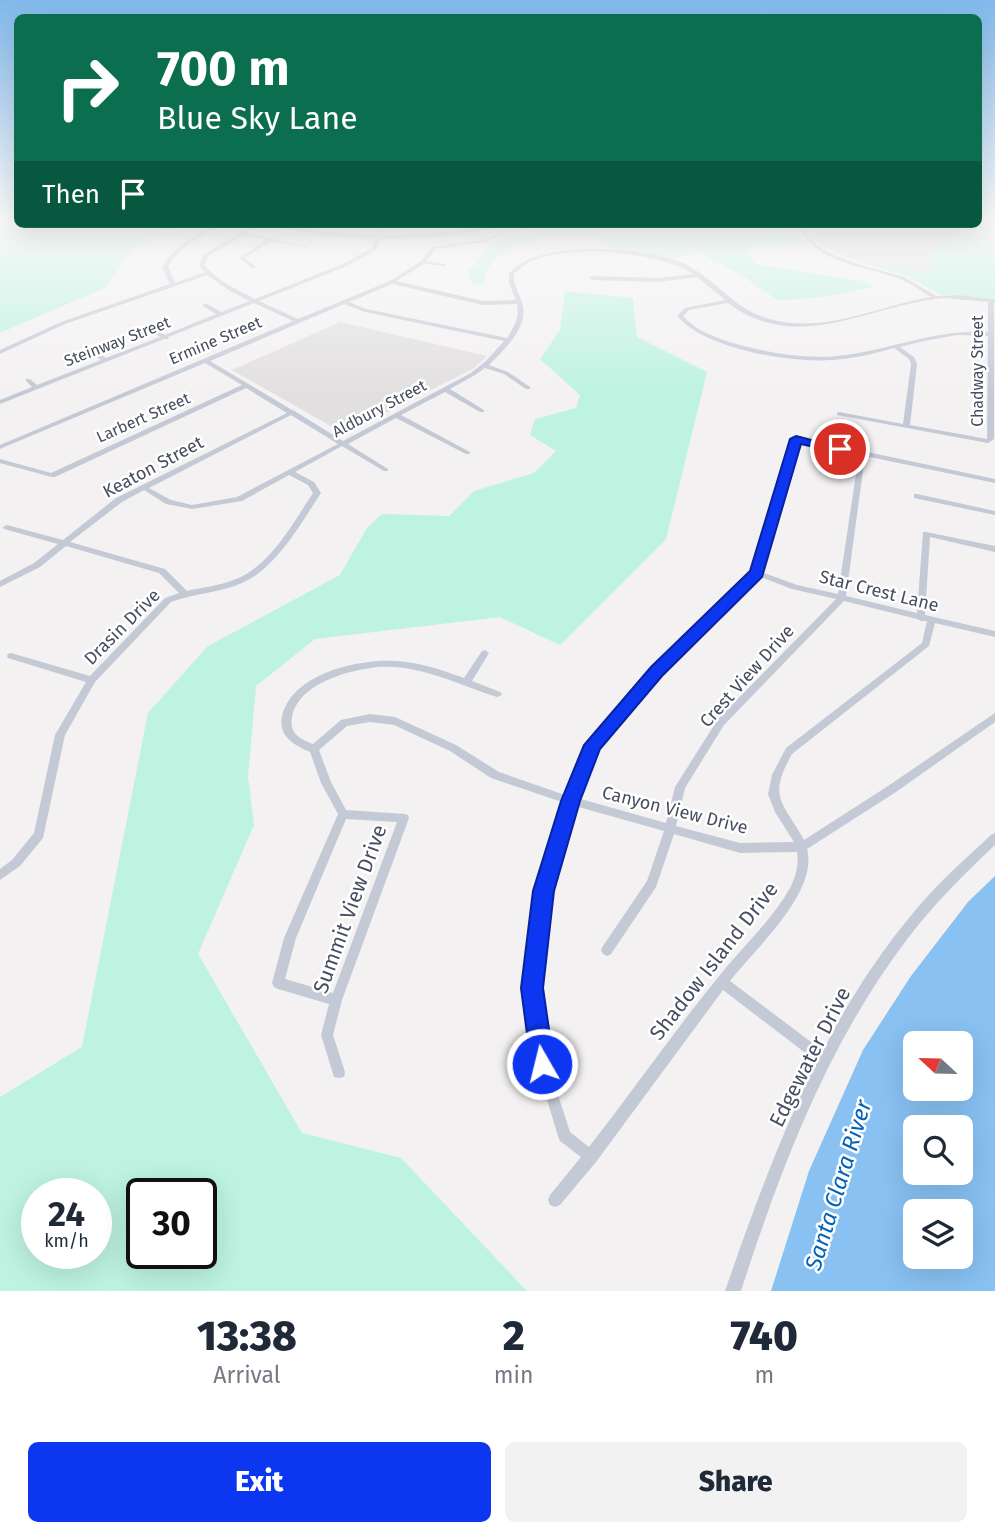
<!DOCTYPE html>
<html lang="en">
<head>
<meta charset="utf-8">
<style>
	body { margin:0; font-family:"Fira Sans",sans-serif; background:#f2f2f3; color:#1f2937; height:100vh; display:flex; flex-direction:column; font-size:26px; white-space:nowrap }
	* { box-sizing:border-box; margin:0 }
	p { font-size:23px; color:#747a83 }
	.icon { flex:none; width:38px; height:38px; fill:none; stroke:currentColor; stroke-width:2; stroke-linecap:round; stroke-linejoin:round }
	.map { position:relative; height:1291px; overflow:hidden }
	.drawer { display:flex; flex-direction:column; background:#fff; flex:1 }
	.drawer>* { flex:none }
	.top-card { position:absolute; left:14px; top:14px; width:968px; height:214px; border-radius:10px; box-shadow:0 7px 28px #0002; background:#0b6e4f; color:#fff; overflow:hidden }
	.needle { width:46px; rotate:292deg }
	.buttons { position:absolute; left:903px; top:1031px; display:grid; gap:14px }
	.buttons a { display:grid; place-items:center; width:70px; height:70px; border-radius:10px; background:#fff; box-shadow:0 7px 28px #0002; font-size:35px }
	.speed { position:absolute; left:21px; top:1178px; display:flex; gap:14px; font-size:35px; font-weight:700; text-align:center }
	.speed>* { display:grid; place-content:center; width:91px; height:91px; border-radius:50%; background:#fff; box-shadow:0 7px 28px #0002; line-height:1 }
	.speed small { font-size:18px; font-weight:400 }
	.speed .limit { border:4px solid #111; border-radius:10px; background:#fff; color:#111 }
	.pin { position:absolute; display:grid; place-items:center; width:60px; height:60px; color:#fff; margin:-30px; border:4px solid #fff; border-radius:50%; box-shadow:0 2px 7px #0007 }
	.me { position:absolute; width:77px; margin:-38px; rotate:352deg; stroke-linejoin:round; filter:drop-shadow(0 0 5px #0008) }
	.turn { display:flex; align-items:center; gap:24px; height:147px; padding:0 28px; font-size:32px }
	.turn .icon { width:91px; height:91px; stroke-width:2.5 }
	.turn b { display:block; font-size:49px; line-height:60px }
	.then { display:flex; align-items:center; height:66px; padding:0 28px; background:#0003; gap:14px; font-size:26px }
	.eta { display:flex; justify-content:space-evenly; align-items:center; height:119px; text-align:center }
	.eta b { font-size:42px; font-weight:800; line-height:49px }
	.cta { display:flex; gap:14px; margin-top:auto; padding:14px 28px }
	.cta a { flex:1; height:80px; border-radius:10px; background:#0d36f1; color:#fff; font-size:28px; font-weight:800; line-height:80px; text-align:center }
	.cta a+a { background:#f2f2f3; color:#1f2937 }
	.map>svg:first-child { display:block }
</style>
</head>
<body>
<div class="map">
<svg width="995" height="1291" viewBox="0 0 995 1291">
	<rect width="100%" height="100%" fill="#f3f1f1"/>
	<path fill="#e1dfe0" d="M978,216H995V243L944,236L943,245L933,252L929,273L883,267L882,269L835,253L814,240L804,224H978Z
		M340,322L487,356L474,368L345,434L232,370Z"/>
	<path fill="#bdf3e0" fill-rule="evenodd" d="M0,216H17L18,224H179L134,248L105,288L0,333Z
		M978,218L987,220V242L995,243V298L939,294L907,276L882,269V267L929,273L933,252L930,251L937,244L943,245L944,236L960,238L961,224H978Z
		M511,224H791L794,232L806,244L752,246L747,253L756,264L867,282L873,287L830,296L779,301L744,277L693,249L675,259L608,249L605,241C567,235 489,233 483,285L471,282L468,274C480,253 498,239 522,232L521,229L504,226Z
		M565,291L633,298L637,337L707,372L666,539L560,645L500,617L315,639L256,686L248,777L254,825L198,954L302,1133L401,1158L527,1291H0V1097L82,1047L148,713L208,646L340,575L367,528L382,514L449,516L474,491L534,473L556,451L530,435L535,419L576,408L580,395L540,359L560,330ZM37,1194H96V1253H37ZM142,1194H201V1253H142Z"/>
	<path fill="#88c1f2" fill-rule="evenodd" d="M995,876V1291H771L809,1171L863,1050L911,976L968,902ZM915,1043H961V1088H915ZM915,1127H961V1172H915ZM915,1211H961V1256H915Z"/>
	<g fill="none" stroke-linecap="round" stroke-linejoin="round">
		<path fill="#c4c9d6" fill-rule="evenodd" d="M217,224H223C203,237 180,244 168,267L175,283L205,272L199,266L204,254L256,224H261L247,233L309,247L307,248L271,241L244,258L255,266L256,267L253,269L239,258L266,240L244,235L208,256L205,266C219,281 237,290 255,299L343,264L372,248L382,224H386L376,250L347,266L259,301L298,319L390,281L421,261L432,247L483,240L495,235L497,236V237L484,242L436,249L426,261L446,264V266L424,264L396,281L483,301L516,300L509,283V273C515,268 520,263 527,260C567,243 650,246 689,266C726,287 736,315 784,322C833,330 883,305 931,297C921,291 912,284 902,280C863,264 818,267 798,224H802L808,236L817,245L830,253L861,265L904,277L936,296L959,295L995,299V303L994,302V439L988,443L837,415V413L839,412L903,424L911,364L909,359L894,348C873,354 852,359 831,360C790,363 706,349 678,317V315L685,308L725,300L697,277L658,282L592,280L589,278L592,276L658,278L693,274C657,251 566,243 528,263C523,266 519,270 514,274C513,287 521,295 523,307C527,329 503,351 489,365L508,372L530,387V389H526L504,374L485,368L475,375L450,389L484,410V412H480L445,392L401,415L470,452V454H466L396,418L348,444L388,469V471H384L342,446L295,472L314,482L321,493C301,523 277,567 244,582C221,593 195,593 171,602L95,682L65,735L43,838L20,866L0,880V869L12,860L34,833L55,735L86,682L8,658L7,656L8,654L11,653L90,676L165,598L179,593L159,573L66,546L40,567L0,587V581L34,563L58,544L4,529L3,527L7,525L63,540L116,498L287,413L246,388L55,477H52L0,463V459L51,473L242,385L205,363L2,448L0,449V445L293,321L254,303L168,337V339H164L0,404V400L32,387L26,381V379H30L37,385L101,360L87,351V349H91L106,358L160,337L146,328V326H150L165,335L216,314L203,306V304H207L221,312L250,301L230,291L207,275L65,324L0,354V350L61,322L170,284L162,267C175,245 196,235 217,224ZM392,284L483,305L517,304C520,317 514,327 507,338L366,309L349,302ZM944,298L988,302V332C937,329 895,348 846,355C810,360 774,354 740,345C719,339 697,332 683,316L689,310L728,303C798,356 870,304 944,298ZM344,304L365,312L504,341L486,361L471,373L343,441L296,412L295,411L292,410L210,361ZM957,335L988,336L987,439L910,425L917,364L914,357L900,347L924,341ZM291,415L338,444L237,497L192,505L171,500L149,488ZM289,475L308,485L313,493C293,523 271,565 236,579C220,586 203,587 187,591L165,569L70,542L122,502L144,490L166,504L192,509L242,501Z
			M796,437L995,479V483L865,456L846,596L917,613L923,532H926L995,546V552L930,537L925,615L995,631V637L935,623L929,646L792,754C767,798 783,802 804,840L888,786L995,713V722L896,792L807,849C819,892 754,950 730,981L823,1051C853,991 897,926 944,879C959,864 976,849 991,835L995,833V845C964,874 934,904 908,938C828,1043 781,1167 741,1291H725C752,1213 780,1136 817,1062L723,990L596,1162L560,1205L555,1207L550,1205L548,1200L550,1195L581,1157L560,1141L558,1136L536,1064L526,988L537,891L565,803L491,778L450,751L394,725L370,722L347,726L319,750L331,782L346,810L404,814L408,815L409,818L342,1000L333,1035L345,1072L344,1077L339,1078L334,1077L321,1035L329,1004L278,989L274,987L272,983L284,938L338,814L321,783L310,752C295,745 278,737 282,717C290,678 345,663 379,661C409,659 437,668 464,678L482,651L485,650L489,653L472,681L500,692L502,694L500,696L497,697C458,685 421,664 378,667C348,670 297,684 292,718C289,733 300,739 313,744L341,720L370,714L395,717L456,745L499,772L568,796L590,742L653,669L753,572L793,439ZM799,442L859,454L838,594L797,585L761,572ZM758,576L792,589L836,599L718,719L675,787L666,823L577,798L597,747L659,673ZM844,601L917,619L921,621H927L922,643L786,748L772,775L768,794L775,812L794,842L740,843L676,826L685,788L724,725ZM575,806L664,831L647,881L603,946L601,950L603,954L607,956L611,954L656,887L674,834L740,853L797,852C799,865 796,876 790,888C771,922 740,949 716,980C672,1034 632,1092 589,1147L570,1132L548,1064L538,988L549,891ZM346,819L397,822L333,993L285,979L296,938Z
			M914,494H917L995,511V515L914,498Z"/>
		<path fill="#c2c8da" fill-rule="evenodd" d="M272,224H284L330,232L388,235L445,232L491,224H503C461,244 314,244 272,224Z"/>
	</g>
	<linearGradient id="sky" x2="0" y2="1"><stop stop-color="#81b9ec"/><stop offset="0.55" stop-color="#faf9f9"/><stop offset="1" stop-color="#faf9f9" stop-opacity="0"/></linearGradient>
	<rect width="995" height="396" fill="url(#sky)"/>
	<path fill="#0d36f1" stroke="#08239d" stroke-width="2" d="M796,436L846,449L840,453L801,444L762,577L662,676L600,749L580,801L554,891L543,988L554,1064L551,1072L542,1075L534,1072L531,1064L521,988L533,891L561,801L584,745L651,667L750,571L790,439Z"/>
	<g text-anchor="middle" stroke-width="5" stroke-linejoin="round" paint-order="stroke">
		<g font-size="16" fill="#474e60" stroke="#fff">
			<text transform="translate(215 340) rotate(-23)" y="6">Ermine Street</text>
			<text transform="translate(117 341) rotate(-21)" y="6">Steinway Street</text>
			<text transform="translate(977 371) rotate(-90)" y="6">Chadway Street</text>
			<text transform="translate(379 408) rotate(-28)" y="6">Aldbury Street</text>
			<text transform="translate(143 417) rotate(-24)" y="6">Larbert Street</text>
		</g>
		<g font-size="18" fill="#474e60" stroke="#fff">
			<text transform="translate(153 467) rotate(-28)" y="6">Keaton Street</text>
			<text transform="translate(879 591) rotate(14)" y="6">Star Crest Lane</text>
			<text transform="translate(122 627) rotate(-45)" y="6">Drasin Drive</text>
			<text transform="translate(747 676) rotate(-48)" y="6">Crest View Drive</text>
			<text transform="translate(675 810) rotate(14)" y="6">Canyon View Drive</text>
		</g>
		<g font-size="21" fill="#474e60" stroke="#fff">
			<text transform="translate(350 909) rotate(-70)" y="7">Summit View Drive</text>
			<text transform="translate(714 961) rotate(-52)" y="7">Shadow Island Drive</text>
			<text transform="translate(810 1057) rotate(-63)" y="7">Edgewater Drive</text>
		</g>
		<g font-size="23" font-style="italic" fill="#0363b7" stroke="#fff">
			<text transform="translate(838 1185) rotate(-73)" y="8">Santa Clara River</text>
		</g>
	</g>
</svg>
<div class="buttons">
<a><svg class="needle" viewBox="-14 -14 28 28"><path d="M0-13l5 13h-10z" fill="#e53935"/><path d="M0 13l5-13h-10z" fill="#747a83"/></svg></a>
<a><svg class="icon" aria-label="search" viewBox="0 0 24 24"><circle cx="10" cy="10" r="6"/><path d="M15 15l6 6"/></svg></a>
<a><svg class="icon" aria-label="layers" viewBox="0 0 24 24"><path d="M12 4l9 5-9 5-9-5zM3 14l9 5 9-5"/></svg></a>
</div>
<div class="speed"><div>24<small>km/h</small></div><div class="limit">30</div></div>
<div class="pin" style="left:840px;top:449px;background:#d93025"><svg class="icon" aria-label="arrive" viewBox="0 0 24 24"><path d="M6 21V4h12l-3 4 3 4H6"/></svg></div>
<svg class="me" style="left:542px;top:1064px" viewBox="-20 -20 40 40"><circle r="17" fill="#0d36f1" stroke="#fff" stroke-width="3"/><path d="M0-11L8 9 0 5-8 9z" fill="#fff"/></svg>
<div class="top-card">
<div class="turn"><svg class="icon" aria-label="right" viewBox="0 0 24 24"><path d="M7 20v-9h11M14 6l5 5-5 5"/></svg><div><b>700 m</b>Blue Sky Lane</div></div>
<div class="then">Then<svg class="icon" aria-label="arrive" viewBox="0 0 24 24"><path d="M6 21V4h12l-3 4 3 4H6"/></svg></div>
</div>
</div>
<section class="drawer">
<div class="eta">
<div><b>13:38</b><p>Arrival</p></div>
<div><b>2</b><p>min</p></div>
<div><b>740</b><p>m</p></div>
</div>
<div class="cta"><a>Exit</a><a>Share</a></div>
</section>
</body>
</html>
